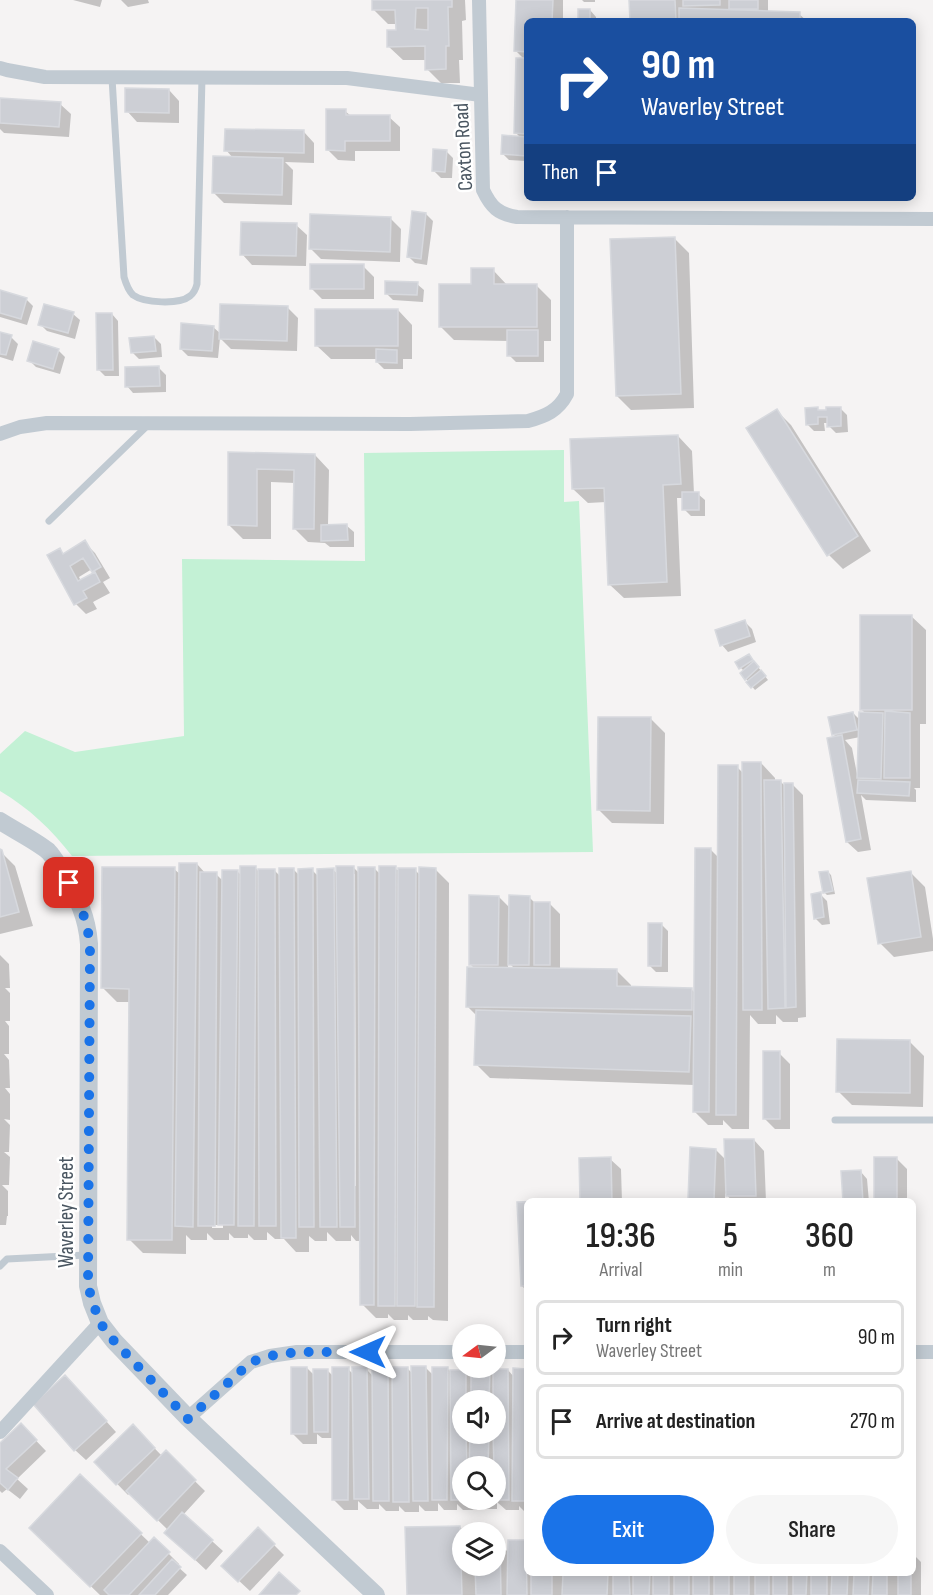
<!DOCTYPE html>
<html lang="en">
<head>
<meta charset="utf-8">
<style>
	body { margin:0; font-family:"Sofia Sans Condensed",sans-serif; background:#f6f6f6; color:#222; height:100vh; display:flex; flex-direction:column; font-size:22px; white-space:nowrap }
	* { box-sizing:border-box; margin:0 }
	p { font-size:20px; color:#767676 }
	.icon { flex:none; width:33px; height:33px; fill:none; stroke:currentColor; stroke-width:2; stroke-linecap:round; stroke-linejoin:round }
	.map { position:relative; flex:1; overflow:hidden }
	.side { position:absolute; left:524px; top:1198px; width:392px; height:378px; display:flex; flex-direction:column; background:#fff; border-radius:9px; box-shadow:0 3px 15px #0003 }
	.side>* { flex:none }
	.hud { position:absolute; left:524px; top:18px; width:392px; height:183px; border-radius:9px; box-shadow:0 3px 15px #0003; background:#1a4fa0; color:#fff; overflow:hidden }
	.needle { width:39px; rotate:255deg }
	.buttons { position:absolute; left:452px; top:1324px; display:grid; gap:12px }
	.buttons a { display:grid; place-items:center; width:54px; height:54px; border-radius:50%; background:#fff; box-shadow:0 3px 15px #0003; font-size:30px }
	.pin { position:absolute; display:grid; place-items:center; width:51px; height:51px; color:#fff; margin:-26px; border-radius:12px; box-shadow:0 3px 9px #0006 }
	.me { position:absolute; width:66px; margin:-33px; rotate:270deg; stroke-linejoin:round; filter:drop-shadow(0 0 4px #0008) }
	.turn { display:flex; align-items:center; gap:21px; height:126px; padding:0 18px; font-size:27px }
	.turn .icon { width:78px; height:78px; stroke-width:2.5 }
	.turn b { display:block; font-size:42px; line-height:51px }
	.then { display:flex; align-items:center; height:57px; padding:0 18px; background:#0003; gap:12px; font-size:22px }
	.eta { display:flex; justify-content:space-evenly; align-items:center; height:102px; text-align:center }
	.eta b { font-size:36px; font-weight:600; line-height:42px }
	.primary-button { display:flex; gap:12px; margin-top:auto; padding:12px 18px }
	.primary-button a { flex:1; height:69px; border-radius:36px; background:#1a73e8; color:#fff; font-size:24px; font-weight:600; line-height:69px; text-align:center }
	.primary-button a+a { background:#f6f6f6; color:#222 }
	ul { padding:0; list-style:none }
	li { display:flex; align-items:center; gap:18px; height:75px; margin:0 12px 9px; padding:0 6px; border:3px solid #e0e0e0; border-radius:9px }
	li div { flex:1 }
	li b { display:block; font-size:22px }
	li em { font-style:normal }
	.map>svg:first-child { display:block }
</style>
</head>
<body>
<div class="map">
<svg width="933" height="1595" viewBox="0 0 933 1595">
	<rect width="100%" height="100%" fill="#f5f3f3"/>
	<path fill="#c3f1d5" d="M564,450V502L579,501L593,852L72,856C51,829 30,809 0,791V754L25,731L75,752L184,736L182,559L365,561L364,453Z"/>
	<path fill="#0003" fill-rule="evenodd" d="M73,0H102L100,7Z
		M121,0H148L149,3L128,7Z
		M374,0H465L466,20L462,21L463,60H459L460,83H441L427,69V60H403L388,46L397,31V24H388L374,10Z
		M518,0H563V21H526V161L509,160L502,153L521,138L516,133L524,59L516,51Z
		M582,0H595V2H584Z
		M631,0H768V13L799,14L807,21H631Z
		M590,10L596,17V21H580Z
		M169,90L179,101V123L137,122L127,111Z
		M0,100L60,104L71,114L69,137L4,133L0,129Z
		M345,111L351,116L389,117L400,127V151H355V161L338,160L328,150Z
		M304,132L314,143V163L285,162L293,170L292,205L224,203L214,193L233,158L226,150Z
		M446,151L453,158L452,178H441L434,171Z
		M426,214L433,221L427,265L415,263L408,256Z
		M390,218L401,229L400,262L321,259L310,248Z
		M296,225L307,235L306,266L252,265L242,254Z
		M675,239L689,253L694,408L631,410L617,396Z
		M363,266L374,277V299H322L311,288Z
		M493,270L507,285H536L551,300V341H544V362H516L509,355V341L454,340L440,326L473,286Z
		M417,284L424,290L423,302L393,300L386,293Z
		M0,292L26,299L33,306L27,325L0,317Z
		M287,307L298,318L297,351L231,349L220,338L218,358L188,356L181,349L213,327L221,334Z
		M398,310L412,325V359H403V369H384L377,362V359H331L316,345Z
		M73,314L80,320L75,339L47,331L40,324Z
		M112,314L118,321L119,376H105L98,369Z
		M0,333L11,337L18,344L13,361L0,357Z
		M154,337L161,344L162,357L139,359L132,352Z
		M58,350L65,357L60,374L36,367L29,360Z
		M159,368L166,375V392L133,393L127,386Z
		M840,408L847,415L848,432L836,433L829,426V423H824L825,431H814L807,424L817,409L820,412Z
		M777,411L791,425L871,551L843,569L829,555Z
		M678,436L692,451L694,494H698L705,500V516H691L684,509V498H677L681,596L624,598L609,584L606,502L588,503L573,489Z
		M230,453L315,455L329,470L328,526H347L354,532V547H330L325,543L308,542L294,528L295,483L271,482V539H243L229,525Z
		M84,542L95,553L110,578L103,582L110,593L93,602L97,609L86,614L76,604L60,550L64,555ZM92,569L96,574L81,581L79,577Z
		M911,616L926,630V724H920V788H914L916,790V802L866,800L861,795L871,850L858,852L847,842L837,738L833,734L853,713L861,721L866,714L861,709ZM860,737L858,774H857L852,748L845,740Z
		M745,622L752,629L756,642L728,652L722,645Z
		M752,659L768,680L755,690L742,674L745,672L741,668Z
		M651,719L665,733L664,824L612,823L598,809Z
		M761,763L775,778V782H781L784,785L792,784L803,795L806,1017L798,1018V1022H783L776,1015V1024H758L750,1015L749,1129H732L723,1120V1125H708L694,1111V1085L490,1078L476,1064L477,1016L468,1007L475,969L470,964L499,897L511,909L529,897L535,903L550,904L560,914V970L617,971L631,985V988L691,989L695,993L710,849L719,858L737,767L743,773ZM508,962L515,969H508Z
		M0,851L15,866L33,926L0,934Z
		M197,864L206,874H216L223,881L237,871L241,875L255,867L258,871H275L280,876L293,869L299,875L312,870L318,876L333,870L338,874L353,867L360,874L375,869L381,875L395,868L397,870H415L420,875L435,869L449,883L448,1321L433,1320L428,1316V1320H413L408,1315V1320H394L388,1314V1318H376L362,1304L361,1241H356L351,1235V1241H336L327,1232V1241H315L309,1236V1252H296L284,1239H275L267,1232V1240H254L248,1234V1238H234L229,1233V1240H214L207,1233V1240H191L186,1235V1254L143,1253L129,1239L131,1002H117L103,988L174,869L181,875ZM352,874H355L356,1186H353ZM212,1225H223V1228H212Z
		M828,872L831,875L835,894L827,895L824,892Z
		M910,872L925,887L933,939V951L894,957L880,943Z
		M820,894L827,901L830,924L822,925L815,918Z
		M661,924L668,931V972H656L649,965Z
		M0,955L9,964L10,988H5L10,993V1021H5L9,1026V1054H4L9,1060L10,1088H5L10,1094V1120L4,1119L10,1125L9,1152H4L10,1157L9,1185H2L8,1191V1216H7L6,1225H0Z
		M910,1042L924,1056L923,1107L852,1105L838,1091Z
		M779,1053L790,1064V1129H775L764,1118Z
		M754,1140L764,1151L766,1202H733L725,1193V1202H693L689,1198L716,1150L727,1161Z
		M896,1158L907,1169V1202H875Z
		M610,1159L621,1169L622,1202H582Z
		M861,1172L867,1179L869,1202H844Z
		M519,1203H526V1290L522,1286Z
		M307,1368L315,1376L327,1370L334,1377L348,1369L354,1375L366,1369L373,1376L387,1368L393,1374L407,1368L413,1374L426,1368L434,1376L447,1368L450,1371H465L473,1378L489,1371L495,1377L508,1370L514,1377V1370H526V1511H524L519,1506V1510H506L497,1502V1509H481L477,1505V1510H463L457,1504V1510H444L438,1503V1511H425L419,1505V1512H405L399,1506V1511H386L379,1504V1509H367L358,1501V1510H344L333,1499V1438H322L317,1434V1444H303L292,1433ZM462,1401H495V1434H462ZM462,1467H495V1500H462Z
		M75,1387L116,1432L86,1460L75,1450Z
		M912,1387L914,1389V1451H912Z
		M21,1425L46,1451L17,1479L28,1489L20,1499L7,1489L2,1493L0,1491V1445Z
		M133,1426L162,1456L166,1453L205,1491L183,1515L223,1551L206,1570L177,1543L168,1530L130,1493L128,1495L96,1462Z
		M80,1476L150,1543L154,1539L179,1564L177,1566L187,1575L168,1595H100L45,1542Z
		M912,1480L915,1483L914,1543H912Z
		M460,1527L465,1533H462V1566H495V1543H499L509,1553V1541L526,1542V1574H912V1553L921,1562V1595H409Z
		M258,1529L284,1555L250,1591L223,1566Z"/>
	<path fill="#cdcfd5" stroke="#d7d9de" stroke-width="1.5" fill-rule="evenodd" d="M372,0H452V7H448L449,46H446V69L425,70V46L387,47V30H396L395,10H372ZM416,8H428V30L415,29Z
		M516,0H553L552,21H526V52L514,51Z
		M629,0H675L676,21H630Z
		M683,0H720V5L683,6Z
		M729,0H758V9H729Z
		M679,8L800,12V21H679Z
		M578,9H590V21H578Z
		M516,58H526V134L514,133Z
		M125,88L169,89V113L125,112Z
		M0,98L61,102L59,127L0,123Z
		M326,109H346V115H390V141H345V151L326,150Z
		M225,129L304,130V153L224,151Z
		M502,135L526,137V156L501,154Z
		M433,149L447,150L445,172L432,171Z
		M213,156L283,158L282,195L212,193Z
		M412,211L426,213L421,259L407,257Z
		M310,214L391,217L390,252L309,249Z
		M241,222L297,223L296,256L240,255Z
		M675,237L681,394L616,396L610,239Z
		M310,264H364V289H310Z
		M471,268H494V284H537V327H439V284H471Z
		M385,281L418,282L417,295L385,294Z
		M0,290L27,298L21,319L0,313Z
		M44,304L74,312L68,333L38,325Z
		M220,304L288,306L287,341L219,339Z
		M315,309H398V346H315Z
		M96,313H112L113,370H97Z
		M181,323L214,326L212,351L180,349Z
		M507,330H538V356H507Z
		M0,332L12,335L6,355L0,354Z
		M154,336L156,351L131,353L129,338Z
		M33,341L59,349L53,369L27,361Z
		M376,349L397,350V363L376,362Z
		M159,366L160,386L125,387V367Z
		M818,407V410H826V407H841V426L827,427V417H818V424L806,425L805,408Z
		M777,409L858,536L827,556L746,428Z
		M678,435L681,484L663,485L667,582L608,585L604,488L572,489L570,439Z
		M228,452L315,454L314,529H293L294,470L257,469V526L228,525Z
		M682,492H699V510H682Z
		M347,524L348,540L321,541V525Z
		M85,540L101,567L92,572L83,558L70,566L78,581L95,572L100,582L83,591L87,598L74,605L47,555L60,548L63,554Z
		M860,615H912V710H860Z
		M745,620L750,636L720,646L715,630Z
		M749,654L753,660L739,669L735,662Z
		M754,661L759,667L745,680L740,673Z
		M761,670L766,676L751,688L746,682Z
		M885,711L910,713V778H884Z
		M853,712L857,730L832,735L828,717Z
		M859,712L883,713L881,779L857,778Z
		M598,717H651L650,811L597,810Z
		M842,735L861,839L846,842L827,738Z
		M742,762H761L762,1010H743Z
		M718,765H738L736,1115H716Z
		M764,780H781L785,1008L768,1009Z
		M858,780L910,782L909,796L857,793Z
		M784,783H793L796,1007L786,1008Z
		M695,848H711L709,1112H693Z
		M0,849L2,850L19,912L0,917Z
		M179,863H197L193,1227L175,1226Z
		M240,866H256L254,1226H238Z
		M336,866H354L355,1227H340Z
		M379,866H396L395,1306H378Z
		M102,867H175L172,1240H127L129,989L101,988Z
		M358,867H375L374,1305H360Z
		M419,867L436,868L434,1307H417Z
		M279,868H294L296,1238H281Z
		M313,868L314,1227H299L298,869Z
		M334,868L337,1227H320L317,869Z
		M398,868H416L415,1306H397Z
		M258,869H275L276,1226H259Z
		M222,870H238L234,1225H218Z
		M828,871L833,891L823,893L819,872Z
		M911,871L921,937L878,944L867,878Z
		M200,872H217L215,1226H198Z
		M821,892L824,917L814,919L811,894Z
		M469,895L499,896L498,965H469Z
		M509,895L530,896L529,965H508Z
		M534,902H550V965H534Z
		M648,923H662L661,966H648Z
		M467,967L617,969V986L692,988V1010L466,1007Z
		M476,1010L691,1016L689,1072L474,1065Z
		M837,1039L910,1040V1093L836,1092Z
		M763,1051H780V1119H763Z
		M724,1139H754L756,1196H726Z
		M690,1147L716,1149L714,1200L688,1199Z
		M611,1157L612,1202H580L579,1158Z
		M874,1157H897V1202H874Z
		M861,1170L863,1202H843L841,1171Z
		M543,1201L526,1202V1286H521L517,1202Z
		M372,1366H388L389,1501H373Z
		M411,1366H426L428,1501H413Z
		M291,1367H307V1434H291Z
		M332,1367H349L348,1500H332Z
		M352,1367H367L369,1499H354Z
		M392,1367H408L409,1502H393Z
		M432,1367H448L447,1500H432Z
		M513,1368L526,1369V1501H512Z
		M313,1369H328V1432H314Z
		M471,1369L490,1370L489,1401H471Z
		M493,1369H508L509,1500H494H495L493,1434H495V1401H493Z
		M450,1370H466V1401H462V1434H466L467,1467H462V1500H467H451Z
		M65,1375L107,1421L74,1451L33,1404Z
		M21,1423L37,1440L6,1469L18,1478L8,1490L0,1483V1443Z
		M133,1424L155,1448L116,1485L94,1462Z
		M470,1434H489L488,1467H469Z
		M166,1450L196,1480L157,1521L126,1491Z
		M80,1474L142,1533L90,1587L29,1528Z
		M182,1512L213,1540L195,1560L164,1533Z
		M460,1526L462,1595H407L405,1527Z
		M258,1527L275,1544L238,1582L221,1566Z
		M154,1537L170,1552L129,1595H109L104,1590Z
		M508,1540H526L527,1595H507Z
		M495,1541H500L501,1595H476L475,1566H495Z
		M172,1559L181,1567L155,1595H139Z
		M279,1572L300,1591L296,1595H259Z
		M531,1574H552V1595H531Z
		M563,1574H608L607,1595H562Z
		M613,1574H629L630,1595H613Z
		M633,1574H650L649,1595H633Z
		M653,1574H669V1595H653Z
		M674,1574H689V1595H674Z
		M693,1574H709V1595H693Z
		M714,1574H729V1595H714Z
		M734,1574H749V1595H734Z
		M755,1574H769V1595H755Z
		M773,1574H787V1595H773Z
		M793,1574H807L806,1595H793Z
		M811,1574H827V1595H811Z
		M832,1574H848L847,1595H831Z
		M854,1574H869L868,1595H853Z
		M873,1574H887V1595H872Z
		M898,1574H911V1595H898Z"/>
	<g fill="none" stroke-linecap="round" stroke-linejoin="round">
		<path stroke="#c1cad2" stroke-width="7" d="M112,78L124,277C126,284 128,290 133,295C144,303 179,305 190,296C194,293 196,288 197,284L202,77
			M49,521L148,425
			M835,1120H933
			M0,1266L7,1259L86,1255"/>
		<path stroke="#c1cad2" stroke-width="14" d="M479,0L483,190C491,207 498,214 517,217L933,219
			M0,68L7,70L45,77L347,78L481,95
			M0,434L20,427L47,423L410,424L528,421C546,416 558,411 567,394V217
			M495,1352H526
			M912,1352H933
			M188,1418L251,1362L270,1356L297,1352H462
			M0,1432L100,1323
			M0,1551L47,1595"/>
		<path stroke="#c1cad2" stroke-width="18" d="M0,821C14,830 36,841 48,851C54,857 59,867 64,874C78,899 87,916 89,944L88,1286L92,1303L100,1323L114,1341L188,1418L376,1595"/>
	</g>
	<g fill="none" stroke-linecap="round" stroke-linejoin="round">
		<path stroke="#1a73e8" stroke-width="10" stroke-dasharray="0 18" d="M69,883C80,903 87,921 90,944L88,1286L93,1303L100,1323L114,1341L188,1419L251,1362L270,1356L297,1352H368"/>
	</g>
	<g text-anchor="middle" stroke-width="5" stroke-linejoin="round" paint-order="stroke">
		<g font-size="21" fill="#4a5661" stroke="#fff">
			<text transform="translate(463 147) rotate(-93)" y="7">Caxton Road</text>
			<text transform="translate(66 1212) rotate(-90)" y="7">Waverley Street</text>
		</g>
	</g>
</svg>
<div class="buttons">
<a><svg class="needle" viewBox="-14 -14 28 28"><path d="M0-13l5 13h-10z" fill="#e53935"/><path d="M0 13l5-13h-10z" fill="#767676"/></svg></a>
<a><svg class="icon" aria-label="sound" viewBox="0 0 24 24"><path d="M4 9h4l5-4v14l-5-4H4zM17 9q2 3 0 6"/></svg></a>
<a><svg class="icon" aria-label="search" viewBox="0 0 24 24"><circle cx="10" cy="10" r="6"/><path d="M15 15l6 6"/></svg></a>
<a><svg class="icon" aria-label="layers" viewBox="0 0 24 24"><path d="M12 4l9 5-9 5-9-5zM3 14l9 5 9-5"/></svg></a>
</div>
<div class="pin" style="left:69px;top:883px;background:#d93025"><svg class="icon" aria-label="arrive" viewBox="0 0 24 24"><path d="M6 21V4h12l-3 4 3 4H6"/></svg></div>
<svg class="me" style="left:368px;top:1352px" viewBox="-20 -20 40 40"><path d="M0-17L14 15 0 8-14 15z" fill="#1a73e8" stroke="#fff" stroke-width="4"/></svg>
<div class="hud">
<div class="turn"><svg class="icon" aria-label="right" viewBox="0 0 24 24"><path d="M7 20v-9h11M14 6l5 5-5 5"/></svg><div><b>90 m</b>Waverley Street</div></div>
<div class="then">Then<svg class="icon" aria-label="arrive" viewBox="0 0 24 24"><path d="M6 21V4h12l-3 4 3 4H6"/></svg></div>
</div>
<section class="side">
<div class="eta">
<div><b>19:36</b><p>Arrival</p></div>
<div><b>5</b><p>min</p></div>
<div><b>360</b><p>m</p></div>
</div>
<ul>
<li><svg class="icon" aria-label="right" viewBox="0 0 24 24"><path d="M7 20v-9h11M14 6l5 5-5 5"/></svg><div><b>Turn right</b><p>Waverley Street</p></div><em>90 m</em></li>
<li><svg class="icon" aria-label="arrive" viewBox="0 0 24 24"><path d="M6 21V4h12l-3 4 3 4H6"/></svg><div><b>Arrive at destination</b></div><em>270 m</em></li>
</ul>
<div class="primary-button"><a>Exit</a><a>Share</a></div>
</section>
</div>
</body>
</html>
